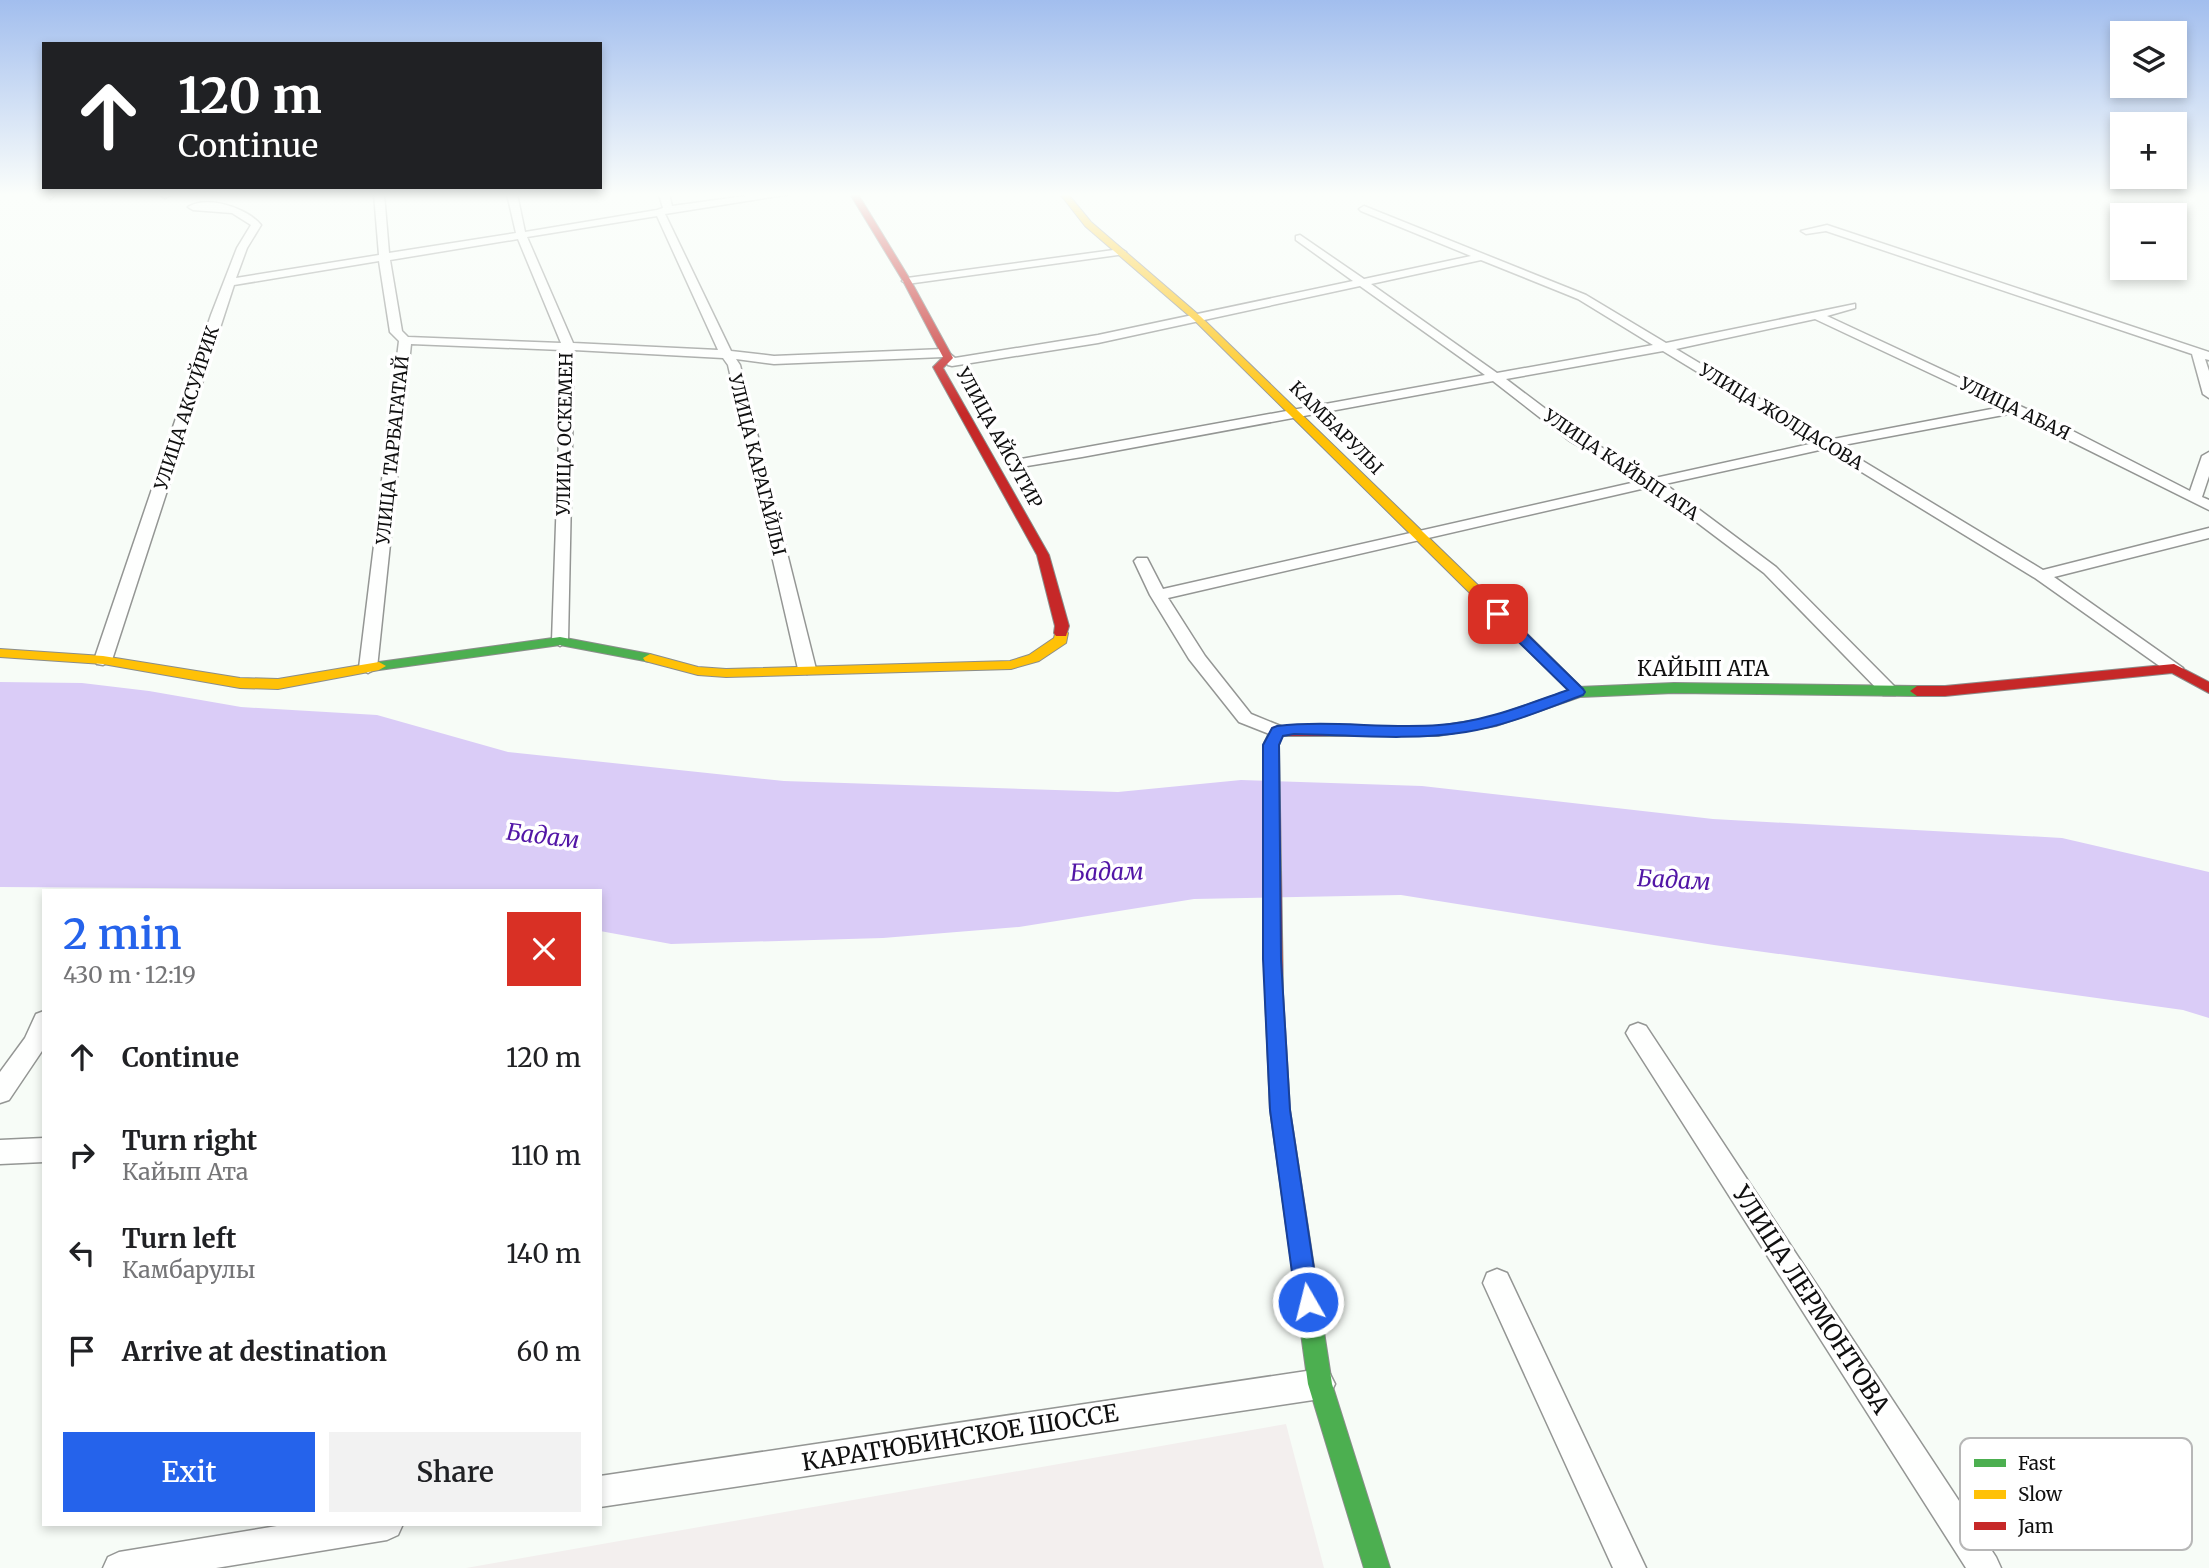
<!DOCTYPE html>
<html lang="en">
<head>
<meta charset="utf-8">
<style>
	body { margin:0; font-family:Merriweather,serif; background:#f2f2f2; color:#202124; height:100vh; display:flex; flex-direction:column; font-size:26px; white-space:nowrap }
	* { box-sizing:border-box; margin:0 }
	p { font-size:23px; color:#757577 }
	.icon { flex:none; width:38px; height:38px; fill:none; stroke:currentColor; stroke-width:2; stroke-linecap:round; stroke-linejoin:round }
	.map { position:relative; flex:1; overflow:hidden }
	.sheet { position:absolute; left:42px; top:889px; width:560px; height:637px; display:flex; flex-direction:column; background:#fff; border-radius:0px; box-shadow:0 4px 10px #0003 }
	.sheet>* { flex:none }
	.top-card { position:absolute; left:42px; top:42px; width:560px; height:147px; border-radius:0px; box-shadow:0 4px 10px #0003; background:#202124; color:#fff; overflow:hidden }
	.buttons { position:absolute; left:2110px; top:21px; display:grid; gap:14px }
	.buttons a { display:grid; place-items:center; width:77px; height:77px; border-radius:0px; background:#fff; box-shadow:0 4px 10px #0003; font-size:35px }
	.pin { position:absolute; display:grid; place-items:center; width:60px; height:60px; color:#fff; margin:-30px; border-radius:14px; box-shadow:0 4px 10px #0006 }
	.me { position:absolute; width:77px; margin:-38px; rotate:352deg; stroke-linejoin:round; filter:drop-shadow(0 0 5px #0008) }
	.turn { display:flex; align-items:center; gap:24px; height:147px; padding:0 21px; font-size:32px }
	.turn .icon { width:91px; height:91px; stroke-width:2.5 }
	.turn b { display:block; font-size:49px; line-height:60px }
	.round { display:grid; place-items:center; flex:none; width:74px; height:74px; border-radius:0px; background:#f2f2f2 }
	.summary { display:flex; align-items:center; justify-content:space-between; height:119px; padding:0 21px }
	h1 { font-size:42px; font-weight:600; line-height:52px; color:#2563eb }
	.action { display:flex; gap:14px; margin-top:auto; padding:14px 21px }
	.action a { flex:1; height:80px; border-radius:0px; background:#2563eb; color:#fff; font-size:28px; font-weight:600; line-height:80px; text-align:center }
	.action a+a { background:#f2f2f2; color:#202124 }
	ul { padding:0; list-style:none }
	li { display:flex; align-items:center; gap:21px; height:98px; padding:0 21px }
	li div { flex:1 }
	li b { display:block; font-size:26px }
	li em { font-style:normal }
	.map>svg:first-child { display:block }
</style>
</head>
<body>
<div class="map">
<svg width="2209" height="1568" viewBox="0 0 2209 1568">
	<rect width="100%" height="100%" fill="#f7fcf7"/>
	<path fill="#f3efee" d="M1286,1424L1324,1568H466Z"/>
	<path fill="#daccf7" d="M0,682L82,683L149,691L241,707L377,715L508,752L784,781L1118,792L1241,780L1422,786L1713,819L2062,838L2209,872V1018L2183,1010L1714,945L1401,895L1194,899L1019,927L883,938L671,944L600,931V891L0,887Z"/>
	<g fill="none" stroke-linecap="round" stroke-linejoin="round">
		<defs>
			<path id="street" d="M46,194H56L50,199Z
				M160,194H170V195L165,198Z
				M374,194H384L389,253L516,233L507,194H517L525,232L657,210L663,208L659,194H669L672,206L760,194H790L665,214L731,351L774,356L944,349L955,358L1098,335L1353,281L1296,240V236L1300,235L1364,279L1471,256L1361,211L1359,209L1364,206L1586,295L1666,343L1855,304V308L1827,316L2063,426L2190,491L2202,456L2209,452V476L2202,497L2209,500V510L2014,413L1838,446L2043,570L2209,528V538L2054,577L2183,668L2180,672H2168L2035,578L1824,449L1665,484L1776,567L1895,687L1898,691L1895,695H1883L1764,573L1650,487L1168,598L1205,656L1251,714L1283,727L1286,731L1283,735L1277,737L1239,722L1189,659L1150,595L1134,561L1137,558H1147L1163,589L1640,481L1570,441L1493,381L1082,457L1021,467L1014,463L1021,459L1485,375L1360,286L1098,343L952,366L948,365L943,357L774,364L736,359L740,365L816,669L807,674L798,669L728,365L723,358L574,350L568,641L560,646L552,641L562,350L411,344L377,668L368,673L359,668L399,341L390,332L379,261L234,285L112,660L103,665L97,664L94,660L211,315L237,248L251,225L232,213L193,210L188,207C208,195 247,208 261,225L247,248L236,278L379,255ZM657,216L718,350L573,343L527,237ZM518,239L561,343L408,337L402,331L390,260ZM1481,260L1578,299L1653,345L1497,373L1371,284ZM1815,319L2002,407L1828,440L1676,349ZM1663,351L1814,443L1655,478L1580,435L1506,379Z
				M1827,225L2209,352V360L2205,359L2209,371V398L2203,394L2192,354L1826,231L1806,234L1801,231Z
				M1121,249L1126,252L1125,254L907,284L902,281L907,278Z
				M44,1011V1048L9,1100L0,1103V1072L25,1038L36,1014Z
				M1638,1023L1646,1026L1996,1557L2001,1568H1966L1630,1040L1626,1033L1630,1026Z
				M44,1138V1162L0,1164V1140Z
				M1497,1269L1507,1273L1646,1568H1613L1483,1283L1487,1273Z
				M1320,1369L1330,1374L1335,1384L1330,1394L1320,1399L600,1507V1476Z
				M289,1524H403L398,1535L387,1540L216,1568H103L108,1557L119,1552Z"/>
			<path id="fast" d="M560,637L650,654L657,658L650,662L560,645L379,670L372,666L379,662Z
				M1674,683L1917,686L1924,691L1917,696L1674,693L1580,697L1496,726L1438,736L1430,731L1438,726L1489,718L1578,687Z
				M1274,986L1281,989L1283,994L1290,1110L1332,1384L1390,1568H1364L1308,1384L1270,1110L1265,994L1267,989Z"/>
			<path id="slow" d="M1060,194H1068L1091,222L1200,316L1487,594V600H1477L1194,320L1085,226Z
				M1061,629L1068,633L1066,643L1039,661L1011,669L726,677L698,675L645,661L643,658L650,654L698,667L726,669L1010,661L1029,655L1054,638L1056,630Z
				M0,649L103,656L240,678L278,679L379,662L386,666L379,670L278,689L240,688L103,664L0,657Z"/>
			<path id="jam" d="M850,194H858L911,281L953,358L943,368L1049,555L1069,626L1066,636H1056L1054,633L1055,626L1037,555L933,367L943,357L903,281Z
				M1482,593L1487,594L1583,689L1585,692L1583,695H1573L1477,600V594Z
				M2174,664L2209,682V693L2172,673L1945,696H1917L1910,691L1917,686H1945Z
				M1277,726H1438L1446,731L1438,736H1282L1279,745L1283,994L1281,999L1274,1002L1267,999L1265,994L1263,745L1272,727Z"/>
		</defs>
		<use href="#street" stroke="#949694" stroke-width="3"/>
		<use href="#fast" stroke="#8b8d8b" stroke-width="2"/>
		<use href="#slow" stroke="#8b8d8b" stroke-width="2"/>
		<use href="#jam" stroke="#8b8d8b" stroke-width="2"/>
		<use href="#street" fill="#fefffe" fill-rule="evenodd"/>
		<use href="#fast" fill="#4caf50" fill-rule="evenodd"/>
		<use href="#slow" fill="#ffc107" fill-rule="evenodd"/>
		<use href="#jam" fill="#c62828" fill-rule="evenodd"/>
	</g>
	<linearGradient id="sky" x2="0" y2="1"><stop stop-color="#a2beee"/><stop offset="0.47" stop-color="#fbfefb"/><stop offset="1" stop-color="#fbfefb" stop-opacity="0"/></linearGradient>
	<rect width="2209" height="414" fill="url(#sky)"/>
	<path fill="#2563eb" stroke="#184099" stroke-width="2" d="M1498,610L1503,611L1583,689L1585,692L1583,695C1545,709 1506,726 1466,732C1410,741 1350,735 1294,734L1283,736L1279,745L1281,959L1290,1110L1319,1302L1316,1310L1308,1314L1300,1310L1296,1302L1270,1110L1263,959V745L1272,728L1277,726C1331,720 1385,729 1439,725C1484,722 1525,705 1568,690L1493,617L1491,614Z"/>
	<g text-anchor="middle" stroke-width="7" stroke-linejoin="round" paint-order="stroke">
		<g font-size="18" fill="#101010" stroke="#fff">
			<text transform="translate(187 408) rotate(-72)" y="6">УЛИЦА АКСУЙРИК</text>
			<text transform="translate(2015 409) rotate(26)" y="6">УЛИЦА АБАЯ</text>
			<text transform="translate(1781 417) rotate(31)" y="6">УЛИЦА ЖОЛДАСОВА</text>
			<text transform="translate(1336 428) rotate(45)" y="6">КАМБАРУЛЫ</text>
			<text transform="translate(565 434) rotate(-89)" y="6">УЛИЦА ОСКЕМЕН</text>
			<text transform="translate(999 438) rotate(61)" y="6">УЛИЦА АЙСУГИР</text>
			<text transform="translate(393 450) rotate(-84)" y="6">УЛИЦА ТАРБАГАТАЙ</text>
			<text transform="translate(757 465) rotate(76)" y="6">УЛИЦА КАРАГАЙЛЫ</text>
			<text transform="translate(1621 465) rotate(34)" y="6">УЛИЦА КАЙЫП АТА</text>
		</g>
		<g font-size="21" fill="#101010" stroke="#fff">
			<text x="1703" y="676">КАЙЫП АТА</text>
		</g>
		<g font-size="23" font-style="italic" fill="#5216a6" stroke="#fff">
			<text transform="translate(543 836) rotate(7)" y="8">Бадам</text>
			<text transform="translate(1107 872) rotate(-1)" y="8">Бадам</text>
			<text transform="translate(1674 880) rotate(3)" y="8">Бадам</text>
		</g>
		<g font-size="24" fill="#101010" stroke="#fff">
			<text transform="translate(1811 1300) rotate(57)" y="8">УЛИЦА ЛЕРМОНТОВА</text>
			<text transform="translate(960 1438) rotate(-9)" y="8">КАРАТЮБИНСКОЕ ШОССЕ</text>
		</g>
	</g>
	<rect x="1960" y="1438" width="232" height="112" rx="10" fill="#fff" stroke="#b7b7b7" stroke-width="2"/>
	<rect x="1974" y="1459" width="32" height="8" fill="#4caf50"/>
	<rect x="1974" y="1490" width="32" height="9" fill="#ffc107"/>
	<rect x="1974" y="1522" width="32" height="8" fill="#c62828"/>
	<g font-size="19" fill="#101010">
		<text x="2018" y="1470">Fast</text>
		<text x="2018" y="1501">Slow</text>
		<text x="2018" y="1533">Jam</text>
	</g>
</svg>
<div class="buttons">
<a><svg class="icon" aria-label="layers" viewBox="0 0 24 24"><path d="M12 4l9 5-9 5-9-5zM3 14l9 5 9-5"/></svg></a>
<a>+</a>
<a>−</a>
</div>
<div class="pin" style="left:1498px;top:614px;background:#d93025"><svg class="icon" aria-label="arrive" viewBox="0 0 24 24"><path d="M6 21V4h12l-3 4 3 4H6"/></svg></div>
<svg class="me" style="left:1308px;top:1302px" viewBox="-20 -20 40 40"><circle r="17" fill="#2563eb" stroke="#fff" stroke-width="3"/><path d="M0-11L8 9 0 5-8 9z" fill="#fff"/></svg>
<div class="top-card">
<div class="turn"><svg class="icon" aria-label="ahead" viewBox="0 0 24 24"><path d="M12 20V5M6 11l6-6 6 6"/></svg><div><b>120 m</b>Continue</div></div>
</div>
<section class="sheet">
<div class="summary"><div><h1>2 min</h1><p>430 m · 12:19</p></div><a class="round" style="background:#d93025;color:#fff"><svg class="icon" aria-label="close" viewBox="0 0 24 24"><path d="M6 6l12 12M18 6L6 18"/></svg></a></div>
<ul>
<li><svg class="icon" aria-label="ahead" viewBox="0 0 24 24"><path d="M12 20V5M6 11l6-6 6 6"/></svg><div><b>Continue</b></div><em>120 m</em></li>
<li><svg class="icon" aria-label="right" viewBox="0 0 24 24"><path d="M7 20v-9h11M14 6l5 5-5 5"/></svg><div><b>Turn right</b><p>Кайып Ата</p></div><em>110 m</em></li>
<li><svg class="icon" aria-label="left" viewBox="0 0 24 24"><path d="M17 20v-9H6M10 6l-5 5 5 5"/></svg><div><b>Turn left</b><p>Камбарулы</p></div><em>140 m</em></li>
<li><svg class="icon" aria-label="arrive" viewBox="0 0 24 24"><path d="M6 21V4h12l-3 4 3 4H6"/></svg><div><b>Arrive at destination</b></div><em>60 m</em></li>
</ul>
<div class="action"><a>Exit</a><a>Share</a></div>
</section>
</div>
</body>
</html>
